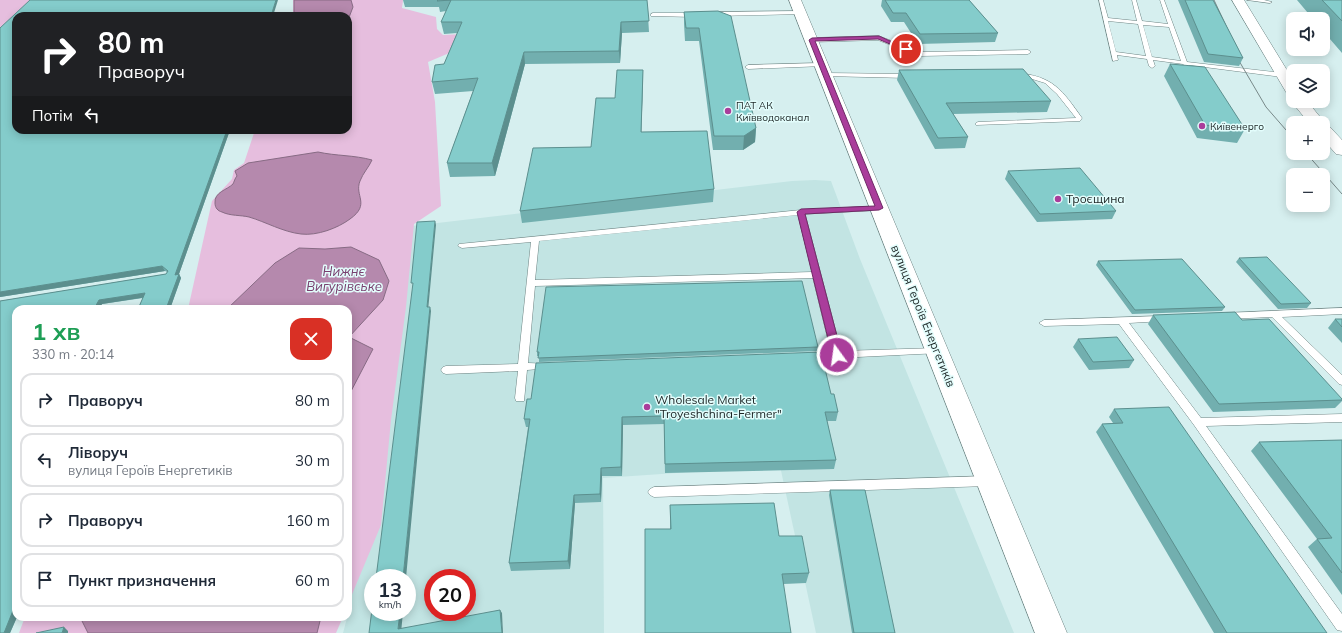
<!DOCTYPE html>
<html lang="uk">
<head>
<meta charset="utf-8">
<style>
	body { margin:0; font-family:Mulish,sans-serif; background:#f6f6f7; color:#1f2937; height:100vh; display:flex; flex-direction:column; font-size:15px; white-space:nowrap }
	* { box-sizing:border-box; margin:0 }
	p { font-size:13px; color:#747a83 }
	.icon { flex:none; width:22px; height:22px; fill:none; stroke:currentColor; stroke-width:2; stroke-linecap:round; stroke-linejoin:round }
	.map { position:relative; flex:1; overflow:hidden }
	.panel { position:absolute; left:12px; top:305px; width:340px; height:316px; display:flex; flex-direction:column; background:#fff; border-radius:12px; box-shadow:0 2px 10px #0003 }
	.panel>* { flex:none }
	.hud { position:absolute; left:12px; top:12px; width:340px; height:122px; border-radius:12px; box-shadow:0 2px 10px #0003; background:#202124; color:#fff; overflow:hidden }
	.fabs { position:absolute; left:1286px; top:12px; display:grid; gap:8px }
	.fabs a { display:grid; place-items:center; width:44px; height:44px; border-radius:8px; background:#fff; box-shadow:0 2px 10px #0003; font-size:20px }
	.speed { position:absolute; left:364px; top:569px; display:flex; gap:8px; font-size:20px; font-weight:700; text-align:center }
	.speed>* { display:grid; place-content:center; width:52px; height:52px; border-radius:50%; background:#fff; box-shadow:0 2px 10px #0003; line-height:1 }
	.speed small { font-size:10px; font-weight:400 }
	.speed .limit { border:6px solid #d22; background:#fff; color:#111 }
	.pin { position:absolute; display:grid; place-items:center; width:34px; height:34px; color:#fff; margin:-17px; border:2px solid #fff; border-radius:50%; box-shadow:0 1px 4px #0007 }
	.me { position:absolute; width:44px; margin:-22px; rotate:346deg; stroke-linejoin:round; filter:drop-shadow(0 0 3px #0008) }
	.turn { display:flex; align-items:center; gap:14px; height:84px; padding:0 20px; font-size:18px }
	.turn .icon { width:52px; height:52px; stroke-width:2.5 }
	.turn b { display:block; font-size:28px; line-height:34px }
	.then { display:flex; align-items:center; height:38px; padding:0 20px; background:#0003; gap:8px; font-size:15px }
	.round { display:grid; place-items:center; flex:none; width:42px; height:42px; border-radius:12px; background:#f6f6f7 }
	.summary { display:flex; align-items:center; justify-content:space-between; height:68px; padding:0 20px }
	h1 { font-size:24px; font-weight:700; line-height:30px; color:#1e9e55 }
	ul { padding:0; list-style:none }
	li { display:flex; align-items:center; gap:12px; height:54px; margin:0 8px 6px; padding:0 12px; border:2px solid #e0e1e3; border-radius:12px }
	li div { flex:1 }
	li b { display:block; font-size:15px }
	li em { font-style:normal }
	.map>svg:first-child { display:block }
</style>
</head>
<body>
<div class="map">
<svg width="1342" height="633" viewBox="0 0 1342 633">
	<rect width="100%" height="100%" fill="#d6efef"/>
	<path fill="#c2e4e3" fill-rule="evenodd" d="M815,180L831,181L860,259L1014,633H816L780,466L603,478L604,633H343L351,603L357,527L412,226L792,181ZM373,578H407V612H373ZM433,578H467V612H433Z"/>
	<path fill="#e6bede" d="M0,0H35L16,16L0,34Z
		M293,0H403L402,8L436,17L437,29L443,35L464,34L454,51L428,62L435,102L441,206L414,224L406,307L391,420L381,525L348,604V309H188L212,201L232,179L234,170L244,163L255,130H348V16H293Z
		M25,617H343L336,633H19Z"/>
	<path fill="#b589ad" stroke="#876b84" d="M294,0H351L353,7L348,20V16H294Z
		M318,152C336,156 354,155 372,160C369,167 363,173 360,181C354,196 371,204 350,219C338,228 317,236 301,234C283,232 266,222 249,217C241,215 230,216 222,212C218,211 215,208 215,203C214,192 227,190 233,184C234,182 235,178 237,176L235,171L248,163Z
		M351,247L379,260L389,281L383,300L349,337L373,349L348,397V309H227L275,263L299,248L325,249Z
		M85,617H321L317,633H88L82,621Z"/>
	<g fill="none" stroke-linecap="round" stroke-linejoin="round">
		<defs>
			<path id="service" d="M1099,0H1103L1108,18L1137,21L1132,0H1136L1142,21L1168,24L1160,0H1164L1187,62L1282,73L1285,75L1282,77L1189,65L1190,67L1187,69L1183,64L1153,60L1155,66L1152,68L1149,66L1147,59L1117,55L1118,60L1113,61ZM1108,21L1138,24L1146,56L1116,52ZM1143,25L1169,27L1181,61L1152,57Z
				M1247,0H1264L1272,2L1270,3Z
				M801,11L804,13L803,14L714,16L711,14L714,12Z
				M653,13H695L698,15L695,17L651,16V14Z
				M879,36L920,52L1028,50L1031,52L1028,54L919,56L878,40L812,42L809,40L812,38Z
				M822,63L825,65L824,66L748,69L745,67L748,65Z
				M826,73L908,74L911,76L908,78L824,76V74Z
				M1017,73C1053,76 1062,90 1082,118L1080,121L976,125V123L978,122L1076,118L1057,94L1045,83L1029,78L1015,76V74Z
				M879,206L883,208L882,210L805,214L841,351L937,348L940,349L942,351L940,353L837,358H807L805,356L807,354L810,353L831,352L813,278L535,286L528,363L551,364L553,366L551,368L527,370L524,401H516L515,398L518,371L446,374L443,373L441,370L443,367L446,366L518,364L531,242L462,248L458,246L459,244L801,210ZM798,215L812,272L535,280L539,241Z
				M1342,308V314L1282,317L1342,375V385L1339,384L1272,317L1226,319L1222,316L1226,313Z
				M1161,316L1166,319L1164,321L1129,323L1201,418L1342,414V422L1206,426L1342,614V631L1337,630L1194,425L1119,324L1044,326L1039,323L1044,320Z
				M988,476L992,478L994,481L992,484L988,486L654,497L650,495L648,492L650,489L654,487Z"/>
			<path id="tertiary" d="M789,0H801L1067,633H1035Z
				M1232,0H1244L1293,80V96L1288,95L1286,92Z
				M1293,99V101H1307L1325,123L1324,124L1329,126L1342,140V155L1336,154L1323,139V123H1309L1291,101Z"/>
		</defs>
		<use href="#service" stroke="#6e8584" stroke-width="1"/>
		<use href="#tertiary" stroke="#6e8584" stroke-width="1"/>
		<use href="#service" fill="#fff" fill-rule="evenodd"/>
		<use href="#tertiary" fill="#fff" fill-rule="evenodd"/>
		<path stroke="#788989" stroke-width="1" d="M1214,0L1230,34
			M1235,54L1266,107L1293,138
			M1306,153L1342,194"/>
	</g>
	<path fill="#72afaf" d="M403,0H647L649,32L622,33L620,63L525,64L495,176L450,177L447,163L473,91L435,94L432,82L444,64L457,33L444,34L441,22L446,11L440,12L439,7H405Z
		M882,0H969L998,33L995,42L918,44L904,22H891L881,6Z
		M1178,0H1213L1243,58L1239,66L1204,62Z
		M1297,0H1342V53L1323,31V19H1313Z
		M718,11L756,128L755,142L743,150H713L699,41H685L684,24V12Z
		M0,28L16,130H230L179,274L181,278L170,309H138L143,298L102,304L99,309H16L17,617L10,633H0V301L166,274L167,272L165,271L0,297Z
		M1170,64L1245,129L1237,143L1197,138L1164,76Z
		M643,70V81L641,132L714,189L713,202L522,223L520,211L591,147L615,98Z
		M899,70L1051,101L1047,112L953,114L968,137L965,148L935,149L897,80Z
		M1008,171L1116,211L1112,219L1037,222L1005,179Z
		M1239,258L1311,303L1307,308L1278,309L1236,262Z
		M1098,261L1225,307L1222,311L1132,314L1096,265Z
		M1153,315L1242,320L1342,400V401L1335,408L1213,412L1148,324Z
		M1335,319H1342V343L1328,328Z
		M1078,339L1134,360L1129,368L1089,370L1073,347Z
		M818,347L817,351L539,362V356H537V352Z
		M831,394L838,412L836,421H827L836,460L834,469L665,473L664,424L623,425L622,476H602L601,502L575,503L570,569L511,571L509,563L528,427H526L524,419Z
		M1114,409L1327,633H1214L1096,432L1102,424L1113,423L1109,417Z
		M1342,440V595L1308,547L1317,539L1251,451L1259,442Z
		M830,490L895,633H852L829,495Z
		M670,505L779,536L809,573L806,583L784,584L670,529Z"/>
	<path fill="#5c8f8e" d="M276,0H278L273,16H271Z
		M621,22L622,33L620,63L619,51Z
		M524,52L525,64L495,176L492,163Z
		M643,70V81L641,144V132Z
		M756,128L755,142L743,150L744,136Z
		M227,130H230L179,274L181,278L170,309H166L175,275Z
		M435,221L436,225L428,311L427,307Z
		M162,266L165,271L0,297V292Z
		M145,293L147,297L102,304L99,309H94L99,300Z
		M430,307L431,311L406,578H403Z
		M622,417L623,425L622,476L621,467Z
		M601,468L602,476L601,502L600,494Z
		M574,495L575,503L570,569L568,561Z
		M16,603V617H17L10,633H4Z
		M500,610L502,613L503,633H502Z
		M400,612H403L401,633L398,629Z
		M64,627L68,631V633H62Z"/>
	<path fill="#84cccb" stroke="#5c8f8e" d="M30,0H276L271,16H16V130H227L175,275L179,274L166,309H138L145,293L99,300L94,309H16V603L4,633H0V301L166,274L168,271L162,266L0,292V28Z
		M438,0H647L649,21L621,22L619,51L524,52L492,163H447L478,78L432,82L435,65L444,64L462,22H441L451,0L437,1Z
		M885,0H969L998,33L920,34L906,13H893Z
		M1185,0H1213L1243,58L1208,54Z
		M1322,0H1342V21Z
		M718,11L731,16L756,128L744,136H714L699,28H686L684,12Z
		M1170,64L1205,67L1245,129L1205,125Z
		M1023,69L1051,101L946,103L968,137L938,138L899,70Z
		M617,70H643L641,132L707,131L714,189L520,211L533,148L591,147L596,98H615Z
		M1080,168L1116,211L1040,214L1008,171Z
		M435,221L427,307H430L403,578H376L413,283H411L417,222Z
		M1267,257L1311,303L1281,304L1239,258Z
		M1182,259L1225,307L1135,310L1098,261Z
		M802,281L818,347L538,358L539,352H537L546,287Z
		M1235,312L1242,320L1269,319L1342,399V400L1219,404L1153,315Z
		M1335,319H1342V327Z
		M1117,337L1134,360L1093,362L1078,339Z
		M821,352L831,394H834L838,412H825L836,460L665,464L664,416L622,417L621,467L601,468L600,494L574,495L568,561L509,563L530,419H524L527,399H531L536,363Z
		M1169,407L1327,633H1227L1102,424L1123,423L1114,409Z
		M1342,440V573L1317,539L1332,538L1259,442Z
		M830,490H865L895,633H854Z
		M774,503L779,536H802L809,573L782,574L791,633H645V529H671L670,505Z
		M373,601V612H400L398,629L500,610L502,633H369Z
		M64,627L62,633H36Z"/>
	<path fill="#aa3d9b" stroke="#6e2865" d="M879,36L908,49L904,50L878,39L815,41L883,208L879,210L805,214L842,355L837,359L832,355L797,212L801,209L875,206L809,40L812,38Z"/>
	<g fill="#aa3d9b" stroke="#e3fdfc" stroke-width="1.5">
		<circle cx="728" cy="111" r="4"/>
		<circle cx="1202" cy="126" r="4"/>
		<circle cx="1058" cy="199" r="4"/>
		<circle cx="647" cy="407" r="4"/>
	</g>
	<g text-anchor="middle" stroke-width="3" stroke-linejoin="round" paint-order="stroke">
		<g font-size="10" fill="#1b2424" stroke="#e3fdfc" text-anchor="start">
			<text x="736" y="109">ПАТ АК<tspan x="736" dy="12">Київводоканал</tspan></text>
			<text x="1210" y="130">Київенерго</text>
		</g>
		<g font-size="12" fill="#1b2424" stroke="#e3fdfc" text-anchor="start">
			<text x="1066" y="203">Троєщина</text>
			<text x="655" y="404">Wholesale Market<tspan x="655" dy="14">"Troyeshchina-Fermer"</tspan></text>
		</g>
		<g font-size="12" fill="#1b2424" stroke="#e3fdfc">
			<text transform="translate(923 316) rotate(68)" y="4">вулиця Героїв Енергетиків</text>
		</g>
		<g font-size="13" font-style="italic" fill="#79406f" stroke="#e3fdfc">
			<text x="344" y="276">Нижнє<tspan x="344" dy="15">Вигурівське</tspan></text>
		</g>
	</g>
</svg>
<div class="fabs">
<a><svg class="icon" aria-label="sound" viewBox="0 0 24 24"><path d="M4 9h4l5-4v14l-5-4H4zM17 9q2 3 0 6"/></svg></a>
<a><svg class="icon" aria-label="layers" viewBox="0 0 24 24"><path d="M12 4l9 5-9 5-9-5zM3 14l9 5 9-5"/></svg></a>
<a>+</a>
<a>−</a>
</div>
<div class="speed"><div>13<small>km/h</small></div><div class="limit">20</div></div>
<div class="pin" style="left:906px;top:49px;background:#d93025"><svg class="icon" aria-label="arrive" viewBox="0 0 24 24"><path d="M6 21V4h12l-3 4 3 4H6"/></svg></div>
<svg class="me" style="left:837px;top:355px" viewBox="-20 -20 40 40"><circle r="17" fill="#aa3d9b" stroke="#fff" stroke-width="3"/><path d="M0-11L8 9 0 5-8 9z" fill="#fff"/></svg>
<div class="hud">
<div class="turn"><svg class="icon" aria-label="right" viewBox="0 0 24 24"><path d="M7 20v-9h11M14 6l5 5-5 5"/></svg><div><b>80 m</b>Праворуч</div></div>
<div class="then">Потім<svg class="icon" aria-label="left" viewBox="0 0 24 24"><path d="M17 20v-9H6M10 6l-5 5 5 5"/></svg></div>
</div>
<section class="panel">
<div class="summary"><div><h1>1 хв</h1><p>330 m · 20:14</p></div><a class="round" style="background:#d93025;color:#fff"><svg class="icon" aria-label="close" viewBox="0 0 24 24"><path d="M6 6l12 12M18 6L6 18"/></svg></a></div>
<ul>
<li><svg class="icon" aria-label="right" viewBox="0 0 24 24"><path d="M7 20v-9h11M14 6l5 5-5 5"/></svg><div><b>Праворуч</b></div><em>80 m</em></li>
<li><svg class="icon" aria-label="left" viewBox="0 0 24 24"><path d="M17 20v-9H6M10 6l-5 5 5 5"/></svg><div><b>Ліворуч</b><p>вулиця Героїв Енергетиків</p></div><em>30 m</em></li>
<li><svg class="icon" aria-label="right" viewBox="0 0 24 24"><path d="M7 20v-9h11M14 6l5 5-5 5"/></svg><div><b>Праворуч</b></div><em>160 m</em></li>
<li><svg class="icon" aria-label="arrive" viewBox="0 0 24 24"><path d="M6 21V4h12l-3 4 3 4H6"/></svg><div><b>Пункт призначення</b></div><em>60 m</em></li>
</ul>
</section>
</div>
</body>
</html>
